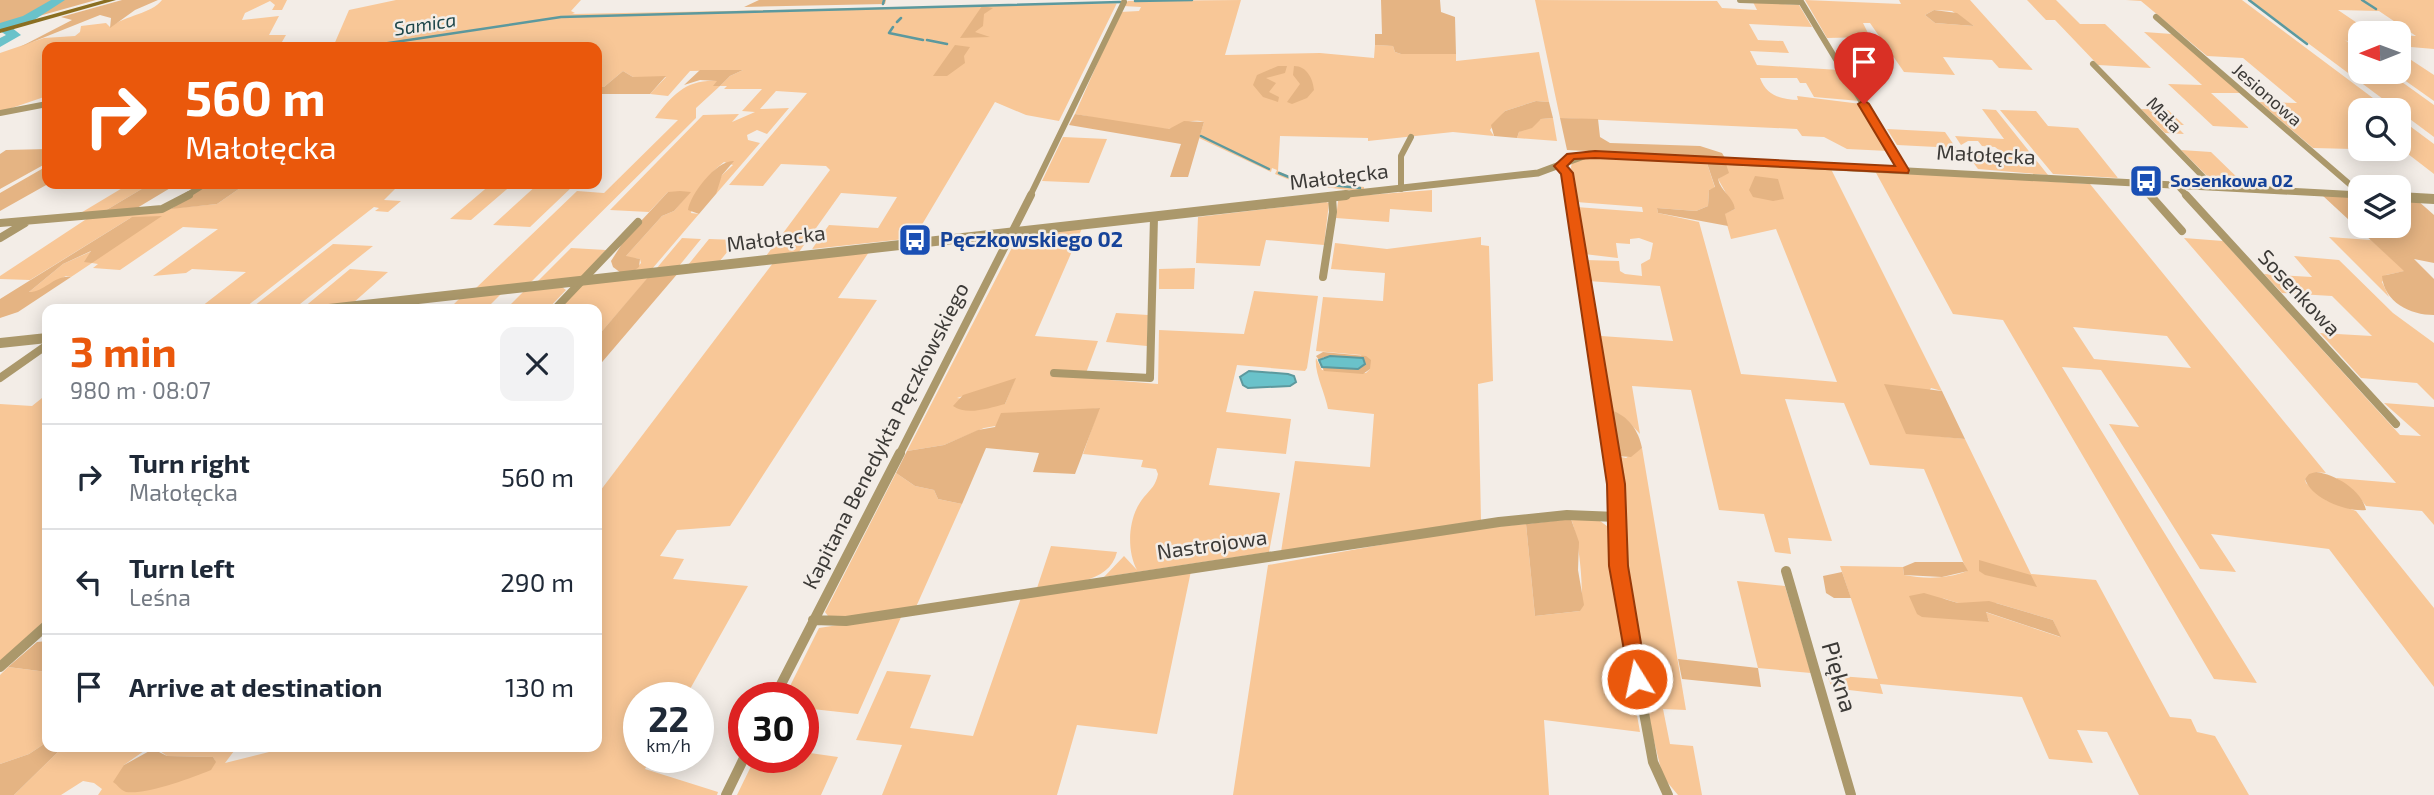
<!DOCTYPE html>
<html lang="en">
<head>
<meta charset="utf-8">
<style>
	body { margin:0; font-family:"Exo 2",sans-serif; background:#f2f2f3; color:#1f2937; height:100vh; display:flex; flex-direction:column; font-size:26px; white-space:nowrap }
	* { box-sizing:border-box; margin:0 }
	p { font-size:23px; color:#747a83 }
	.icon { flex:none; width:38px; height:38px; fill:none; stroke:currentColor; stroke-width:2; stroke-linecap:round; stroke-linejoin:round }
	.map { position:relative; flex:1; overflow:hidden }
	.drawer { position:absolute; left:42px; top:304px; width:560px; height:448px; display:flex; flex-direction:column; background:#fff; border-radius:14px; box-shadow:0 4px 18px #0003 }
	.drawer>* { flex:none }
	.hud { position:absolute; left:42px; top:42px; width:560px; height:147px; border-radius:14px; box-shadow:0 4px 18px #0003; background:#ea580c; color:#fff; overflow:hidden }
	.needle { width:46px; rotate:269deg }
	.buttons { position:absolute; left:2348px; top:21px; display:grid; gap:14px }
	.buttons a { display:grid; place-items:center; width:63px; height:63px; border-radius:14px; background:#fff; box-shadow:0 4px 18px #0003; font-size:35px }
	.speed { position:absolute; left:623px; top:682px; display:flex; gap:14px; font-size:35px; font-weight:700; text-align:center }
	.speed>* { display:grid; place-content:center; width:91px; height:91px; border-radius:50%; background:#fff; box-shadow:0 4px 18px #0003; line-height:1 }
	.speed small { font-size:18px; font-weight:400 }
	.speed .limit { border:10px solid #d22; background:#fff; color:#111 }
	.pin { position:absolute; display:grid; place-items:center; width:60px; height:60px; color:#fff; margin:-72px -30px; border-radius:50% 50% 50% 0; rotate:-45deg; box-shadow:0 0 7px #0007 }
	.pin .icon { rotate:45deg }
	.me { position:absolute; width:77px; margin:-38px; rotate:350deg; stroke-linejoin:round; filter:drop-shadow(0 0 5px #0008) }
	.turn { display:flex; align-items:center; gap:24px; height:147px; padding:0 28px; font-size:32px }
	.turn .icon { width:91px; height:91px; stroke-width:2.5 }
	.turn b { display:block; font-size:49px; line-height:60px }
	.round { display:grid; place-items:center; flex:none; width:74px; height:74px; border-radius:14px; background:#f2f2f3 }
	.headline { display:flex; align-items:center; justify-content:space-between; height:119px; padding:0 28px }
	h1 { font-size:42px; font-weight:700; line-height:52px; color:#ea580c }
	ul { padding:0; list-style:none }
	li { display:flex; align-items:center; gap:21px; height:105px; padding:0 28px; border-top:2px solid #e0e1e3 }
	li div { flex:1 }
	li b { display:block; font-size:26px }
	li em { font-style:normal }
	.map>svg:first-child { display:block }
</style>
</head>
<body>
<div class="map">
<svg width="2434" height="795" viewBox="0 0 2434 795">
	<rect width="100%" height="100%" fill="#f3ede7"/>
	<path fill="#f8c797" fill-rule="evenodd" d="M162,0H287L282,10H272L275,5L270,1L245,13L242,20L279,16L269,35H286L279,47H47V96L0,112V53L44,38L75,36L80,32L81,26L106,23L110,27C126,15 151,14 162,0Z
		M396,0H581L571,11L575,13L572,14L1121,3H1117L1059,121L1026,115L995,102L914,238L812,249L829,225L878,228L897,197L841,193L799,252L766,256L830,170L826,166L781,164L763,186L729,185L807,93L776,91L760,109L789,108L767,134L757,130L747,135L748,140L760,143L716,194L714,191L722,175L733,165L724,162C706,176 697,190 691,213L699,214L652,269L634,271L641,263L640,259L625,257L662,216L674,211L690,192H668L649,212L610,210L703,115L739,114L732,122L755,112L742,111L762,89H724L727,86H720L696,108V118L531,282L475,289L577,191L604,193L678,120L655,118C673,94 687,79 718,81L720,86L730,76L743,70L690,71L668,96L650,94L666,77H633L623,71L604,87H597V47H333L349,10Z
		M1241,0L1225,55L1320,53L1374,58L1375,45L1393,46L1395,52L1401,54H1456V61L1539,52L1549,102L1536,101L1505,111L1490,130L1494,136L1453,132L1368,141V138L1280,136L1278,171L1303,182L1364,187V190L1356,191L1300,184L1275,174L1277,170L1272,168L1271,172L1199,138L1204,122C1188,117 1182,128 1168,129C1137,129 1104,119 1075,114L1120,12L1139,11L1141,7L1123,6L1128,1Z
		M1535,0L1717,1L1722,8L1757,10L1753,2L1799,5L1812,27L1749,24L1758,40L1783,41L1789,53L1750,51L1757,65L1840,70L1860,101L1814,97L1806,83H1800L1797,78H1760C1767,96 1780,99 1798,100L1797,96L1861,104L1889,151L1847,149L1824,137L1802,136L1797,129L1560,118Z
		M1805,0L1901,4L1899,0H1970L2033,70L1999,68L1992,60L1943,57L1955,75L1904,72L1870,23H1863L1870,37L1827,38ZM1934,10L1952,11L1974,26L1935,23L1925,15Z
		M2027,0H2056L2080,24H2105L2151,68L2098,65L2055,20H2046Z
		M2126,0H2242L2389,110H2361V146H2351L2354,149L2313,148L2259,102L2297,103L2243,58L2207,56L2141,1Z
		M2250,0H2434V49L2399,46V35L2416,36L2379,11L2338,10L2372,33H2361V48L2345,40L2361,52V72H2388L2434,105V137Z
		M2144,32L2172,34L2241,93H2211L2249,128L2213,126L2168,84L2202,85Z
		M2399,52L2434,75V101L2393,72H2399Z
		M1982,109L1996,110L2048,175L1978,169L1965,151L2005,155L1995,147L1982,146L1978,141H1968L1961,145L1955,136L2004,139Z
		M2141,109L2168,110L2184,125H2175L2184,134L2165,133Z
		M2000,110L2036,111L2048,126L2078,128L2118,178L2053,174Z
		M1553,118L1557,141L1517,138L1519,132L1541,119Z
		M2399,118L2434,144V174L2399,147Z
		M1887,129L1945,132L1956,148L1897,145Z
		M1063,137L1107,139L1089,183L1042,181Z
		M2181,150L2211,152L2245,185L2214,183Z
		M1589,156L1707,163L1715,188L1709,190L1708,206L1696,211L1657,208L1658,213L1699,222L1741,374L1837,382L1776,229L1731,239L1724,214L1735,209L1718,179L1725,174L1726,164L1831,169L1942,391L1931,388L1906,433L1965,439L2031,574L2096,580L2170,717L2191,719L2197,732L2215,736L2249,795H2139L2107,732L2077,730L2093,763L2049,759L2022,697L1880,684L1883,694L1832,688L1827,675L1878,679L1840,566L1903,567L1904,575C1925,579 1947,579 1967,571L1924,469L1870,465L1844,403L1785,399L1832,541L1788,538L1791,554L1775,552L1764,514L1719,510L1691,390L1632,386L1640,434L1627,420L1610,410L1601,336L1673,341L1660,286L1588,281L1585,260L1619,261L1620,271L1625,274L1642,276L1641,264L1650,259L1653,243L1639,238L1630,239V244L1616,243L1618,258L1584,254L1576,207L1643,212L1642,207L1576,202L1571,167L1573,159ZM1942,598L1958,603H1996L2053,620L2060,637L1985,612L1989,621Z
		M1875,171L2090,184L2326,473L2316,472L2305,479L2306,483L2326,500L2356,511L2434,608V687L2329,549L2211,534L2236,572L2200,569L2109,424L2139,427L2101,370L2062,367L2257,683L2214,679L2003,320L1953,314ZM2073,327L2167,336L2191,368L2094,359Z
		M129,184H150L103,212L79,214Z
		M246,184H351L360,186L400,184L384,200L401,201L388,212L375,211L379,208L374,207L242,310H197L246,272L192,269L186,273L153,276L218,229L183,227L120,270L93,268L98,264L92,263L71,277L66,276L37,292H29L63,264L92,251L89,254L132,217L30,280L0,279V276L91,216L217,204Z
		M491,184H513L471,220L450,219Z
		M538,184L573,186L530,227L493,225Z
		M1432,190V212L1390,209L1389,222L1336,218L1338,201L1343,197Z
		M1326,202L1329,203L1324,245L1266,240L1260,266L1196,263L1198,217Z
		M1083,226L1035,336L1098,341L1086,373L1051,370L1050,375L1158,384L1159,330L1244,334L1254,291L1318,296L1307,368L1305,371L1237,365L1226,412L1291,419L1286,454L1217,448L1209,485L1280,493L1269,552L1104,577L1124,556L1137,570C1126,549 1128,516 1144,497C1151,489 1156,485 1158,474L1156,469L1141,467L1143,460L1083,454L1099,408L984,428L944,445L907,451L1019,234ZM1015,379L1005,404L957,398L1009,382Z
		M1481,237V245L1489,246L1493,381L1478,384L1481,520L1281,552L1295,461L1370,467L1374,414L1328,409C1325,393 1314,372 1316,358L1322,370L1366,373L1370,369L1361,355L1316,351L1323,297L1383,301L1385,273L1331,269L1335,243L1387,249Z
		M2329,237L2371,240L2405,271L2386,275L2382,282L2389,297Z
		M682,238L701,239L679,266L656,269Z
		M2184,238L2223,241L2400,435L2421,436L2384,403L2434,407V525L2422,511L2366,506L2356,493L2336,478L2396,483Z
		M709,239L737,240L719,262L688,265Z
		M333,244L373,246L295,308L249,310Z
		M571,248L606,250L582,277L538,281Z
		M869,252L838,298L877,300L730,526L677,530L660,556L684,559L673,579L748,586L685,698H639V758H651L645,769L718,792L717,795H98L102,789L94,783L83,781L61,795H14L63,747H237L225,763L289,747H597V495L773,263ZM144,751H160L167,756L213,757L215,761C184,777 156,795 120,788L124,765Z
		M2294,256L2339,260L2393,313L2434,343V400L2417,383L2361,378L2320,333L2372,336L2332,296L2282,293L2264,274L2312,277Z
		M1195,268L1194,289H1159V269Z
		M350,269L388,272L353,303L303,308Z
		M649,277L597,337V310H558L581,285Z
		M562,287L566,290L547,310H505L523,292Z
		M502,293L485,310H448L460,298Z
		M1116,313L1148,315L1147,346L1106,342Z
		M47,394V619L0,661V404L32,406Z
		M1642,448L1686,710L1663,709L1670,744L1693,746L1702,795H1678L1663,777L1652,733L1627,575L1616,456L1626,458Z
		M896,473L915,486L934,490L938,499L962,504L916,607L845,617L828,616L825,612Z
		M1596,518L1611,529L1615,592L1640,732L1544,720L1549,795H1233L1268,565L1469,529L1526,524L1535,616L1580,611C1585,594 1579,537 1571,519Z
		M1051,546L1117,552C1109,585 1065,583 1037,588Z
		M1191,571L1157,734L1077,725L1057,795H882L902,745L856,740L887,671L931,675L910,728L973,736L1022,595Z
		M1737,581L1785,586L1811,673L1758,668Z
		M902,615L858,714L803,708V698H784L819,628Z
		M8,667L47,672V742L29,754L0,764V675Z
		M803,752L838,757L821,795H737L755,758H803Z"/>
	<path fill="#e5b483" d="M0,0H96L0,27Z
		M122,0H158L135,10L110,28L111,18L100,15L20,47L72,20L61,17Z
		M759,0H886L885,4L744,7Z
		M1381,0H1440L1441,12L1455,17L1456,54H1401L1395,52L1393,46L1375,45V34H1382Z
		M982,6L993,8L984,14L983,26L975,32L990,37L960,38Z
		M1934,10L1957,13L1974,26L1935,23L1925,15Z
		M955,45L970,47L964,56L965,63L947,76H933Z
		M1278,66H1287L1285,73L1266,78L1276,83L1269,92L1279,97L1278,102L1263,97L1253,85L1257,75Z
		M1294,66C1307,66 1313,79 1314,90L1307,98L1292,104L1287,102L1300,84L1293,75Z
		M700,70H743L730,76L720,86H713L717,81L700,80L684,85Z
		M623,71L633,77L666,76L650,94H597V87H604Z
		M1536,101L1549,102L1553,118L1541,119L1532,128L1519,132L1517,138L1494,136L1491,125L1505,111Z
		M1075,114L1169,129L1184,121L1204,122L1188,177H1170L1181,144L1069,125Z
		M1560,118L1598,119L1600,137L1610,143L1700,146L1722,153L1725,158L1567,150Z
		M47,149V163L0,189V154L6,150Z
		M734,161L722,175L716,194L699,214L688,210C690,195 716,160 734,161Z
		M1707,163L1726,164L1729,173L1718,179C1721,192 1733,196 1735,209L1725,214L1728,226L1658,213L1657,208L1696,211L1708,206L1709,190L1715,187Z
		M47,166L48,184L0,211V193Z
		M1755,176L1778,179L1784,199L1773,201L1753,197L1749,190Z
		M150,184H177L137,208L103,212Z
		M208,184H246L217,204L171,209Z
		M680,191L691,192L674,211L662,216L626,256L640,259L639,267L634,271L621,273L613,267L611,261L627,236L668,192Z
		M2322,195L2361,197V226H2399V199L2417,200L2434,215V263L2414,259L2434,279V315C2410,315 2384,302 2382,276L2404,271Z
		M162,216L92,263L84,262L91,251L63,264L29,292C45,292 55,274 71,277L18,312L0,318V299L132,217Z
		M679,272L597,368V337L650,275Z
		M1323,352L1366,356L1371,360L1370,369L1363,374L1324,371L1322,367L1352,369L1324,357L1319,360L1316,356Z
		M1016,378L1005,404C989,408 967,416 953,406L963,395Z
		M1884,384L1942,391L1965,439L1906,434Z
		M1100,408L1075,474L1033,472L1039,453L986,448L962,504L938,499L934,490L915,486L896,473L907,451L944,445L978,430L995,427L1001,413Z
		M1610,410C1628,415 1639,431 1642,448L1631,457L1616,456Z
		M2316,472C2335,474 2362,490 2366,510C2346,512 2312,499 2305,479L2309,474Z
		M1571,519L1579,542L1578,570L1584,605L1580,611L1535,616L1526,524Z
		M1979,560L2031,575L2037,587L1985,575L1979,571Z
		M1915,562H1963L1968,571L1942,577L1904,575L1903,567Z
		M1842,572L1851,598H1834L1826,593L1823,576Z
		M1924,593L1958,603L1989,601L2053,620L2061,637L1986,612L1989,622L1922,617L1917,614L1909,596Z
		M47,641V672L8,667L37,642Z
		M1678,659L1758,668L1761,687L1682,679Z
		M47,742V747H63L14,795H0V764L29,754Z
		M153,749L167,756L213,757L216,762L211,770C192,778 145,795 126,792C120,790 118,785 113,782L124,765Z"/>
	<path fill="#6ac2ca" stroke="#5c999e" stroke-width="2" d="M1330,356L1363,358L1365,364L1358,369L1322,367L1319,360Z
		M1249,371L1288,374L1294,376L1296,382L1290,386L1248,388L1243,385L1240,377Z"/>
	<g fill="none" stroke-linecap="round" stroke-linejoin="round">
		<path stroke="#5c999e" stroke-width="2.5" d="M2249,0L2307,44
			M2362,0L2376,9
			M1135,1L1192,0
			M883,4L884,0
			M897,22L901,18
			M893,27L889,33L923,40
			M927,40L947,44
			M362,47L561,17L1120,2
			M1201,136L1269,169
			M1279,173L1301,182L1360,188"/>
		<path fill="#6ac2ca" fill-rule="evenodd" d="M51,0H65L31,22L11,27L21,35L0,47V38L6,35L0,31V23L23,16Z"/>
		<path stroke="#ab986b" stroke-width="6" d="M1740,0L1801,2
			M1800,0L1903,170
			M2156,17L2361,194
			M2093,64L2213,187
			M0,113L47,104
			M1560,166L1567,173L1572,196
			M2140,183L2152,196
			M2177,185L2187,196
			M1401,189V156L1411,137
			M186,196L205,184
			M1030,196L1124,2"/>
		<path stroke="#ab986b" stroke-width="8" d="M1571,195L1612,455
			M2150,195L2182,231
			M2186,195L2396,424
			M0,223L162,209L189,195
			M0,238L25,223
			M1323,277L1333,212L1332,197
			M554,310L638,222
			M1054,373L1150,378L1154,217
			M0,378L47,345
			M899,455L1031,195"/>
		<path stroke="#ab986b" stroke-width="10" d="M1611,453L1616,484L1619,576L1653,762L1668,795
			M1786,571L1851,795
			M813,620L846,621L1499,522L1567,515L1617,517
			M0,667L47,625
			M774,698L900,453
			M726,795L744,758"/>
		<path stroke="#ab986b" stroke-width="7" d="M1330,196L1538,173L1589,154L2361,195"/>
		<path stroke="#ab986b" stroke-width="10" d="M2354,195H2361
			M2399,197L2434,199
			M320,310L1346,195
			M0,343L47,338"/>
		<path fill="#8a6e21" fill-rule="evenodd" d="M104,0H116L0,33V29Z"/>
	</g>
	<path fill="#ea580c" stroke="#983908" stroke-width="2" d="M1864,100L1869,104L1909,170L1908,173L1595,158L1574,159L1567,166L1573,173L1625,484L1628,566L1647,679L1644,684H1630L1609,566L1607,484L1561,174L1554,166L1567,154L1595,151L1895,166L1858,104Z"/>
	<defs>
		<symbol id="bus-square" viewBox="-11 -11 22 22"><rect x="-9" y="-9" width="18" height="18" rx="4" fill="#1a4fb4" stroke="#f3ede7"/><path d="M-5-6H5V4H4V6H2V4H-2V6H-4V4H-5ZM-3.5-4V0h7V-4ZM-3.5 1.2v1.5H-2V1.2ZM2 1.2v1.5H3.5V1.2Z" fill="#fff"/></symbol>
	</defs>
	<g fill-rule="evenodd">
		<use href="#bus-square" x="2127" y="162" width="38" height="38"/>
		<use href="#bus-square" x="896" y="221" width="38" height="38"/>
	</g>
	<g text-anchor="middle" stroke-width="5" stroke-linejoin="round" paint-order="stroke">
		<g font-size="18" fill="#3c3a37" stroke="#f3ede7">
			<text transform="translate(2267 95) rotate(41)" y="6">Jesionowa</text>
			<text transform="translate(2164 115) rotate(46)" y="6">Mała</text>
		</g>
		<g font-size="18" font-weight="bold" fill="#164399" stroke="#f3ede7" text-anchor="start">
			<text x="2170" y="187">Sosenkowa 02</text>
		</g>
		<g font-size="19" font-style="italic" fill="#1d464a" stroke="#f3ede7">
			<text transform="translate(425 24) rotate(-9)" y="7">Samica</text>
		</g>
		<g font-size="21" fill="#3c3a37" stroke="#f3ede7">
			<text transform="translate(1986 155) rotate(3)" y="7">Małołęcka</text>
			<text transform="translate(1339 177) rotate(-7)" y="7">Małołęcka</text>
			<text transform="translate(776 239) rotate(-7)" y="7">Małołęcka</text>
			<text transform="translate(2299 293) rotate(47)" y="7">Sosenkowa</text>
			<text transform="translate(886 436) rotate(-63)" y="7">Kapitana Benedykta Pęczkowskiego</text>
			<text transform="translate(1212 545) rotate(-8)" y="7">Nastrojowa</text>
		</g>
		<g font-size="21" font-weight="bold" fill="#164399" stroke="#f3ede7" text-anchor="start">
			<text x="940" y="247">Pęczkowskiego 02</text>
		</g>
		<g font-size="24" fill="#3c3a37" stroke="#f3ede7">
			<text transform="translate(1839 677) rotate(74)" y="8">Piękna</text>
		</g>
	</g>
</svg>
<div class="buttons">
<a><svg class="needle" viewBox="-14 -14 28 28"><path d="M0-13l5 13h-10z" fill="#e53935"/><path d="M0 13l5-13h-10z" fill="#747a83"/></svg></a>
<a><svg class="icon" aria-label="search" viewBox="0 0 24 24"><circle cx="10" cy="10" r="6"/><path d="M15 15l6 6"/></svg></a>
<a><svg class="icon" aria-label="layers" viewBox="0 0 24 24"><path d="M12 4l9 5-9 5-9-5zM3 14l9 5 9-5"/></svg></a>
</div>
<div class="speed"><div>22<small>km/h</small></div><div class="limit">30</div></div>
<div class="pin" style="left:1864px;top:104px;background:#d93025"><svg class="icon" aria-label="arrive" viewBox="0 0 24 24"><path d="M6 21V4h12l-3 4 3 4H6"/></svg></div>
<svg class="me" style="left:1637px;top:679px" viewBox="-20 -20 40 40"><circle r="17" fill="#ea580c" stroke="#fff" stroke-width="3"/><path d="M0-11L8 9 0 5-8 9z" fill="#fff"/></svg>
<div class="hud">
<div class="turn"><svg class="icon" aria-label="right" viewBox="0 0 24 24"><path d="M7 20v-9h11M14 6l5 5-5 5"/></svg><div><b>560 m</b>Małołęcka</div></div>
</div>
<section class="drawer">
<div class="headline"><div><h1>3 min</h1><p>980 m · 08:07</p></div><a class="round"><svg class="icon" aria-label="close" viewBox="0 0 24 24"><path d="M6 6l12 12M18 6L6 18"/></svg></a></div>
<ul>
<li><svg class="icon" aria-label="right" viewBox="0 0 24 24"><path d="M7 20v-9h11M14 6l5 5-5 5"/></svg><div><b>Turn right</b><p>Małołęcka</p></div><em>560 m</em></li>
<li><svg class="icon" aria-label="left" viewBox="0 0 24 24"><path d="M17 20v-9H6M10 6l-5 5 5 5"/></svg><div><b>Turn left</b><p>Leśna</p></div><em>290 m</em></li>
<li><svg class="icon" aria-label="arrive" viewBox="0 0 24 24"><path d="M6 21V4h12l-3 4 3 4H6"/></svg><div><b>Arrive at destination</b></div><em>130 m</em></li>
</ul>
</section>
</div>
</body>
</html>
